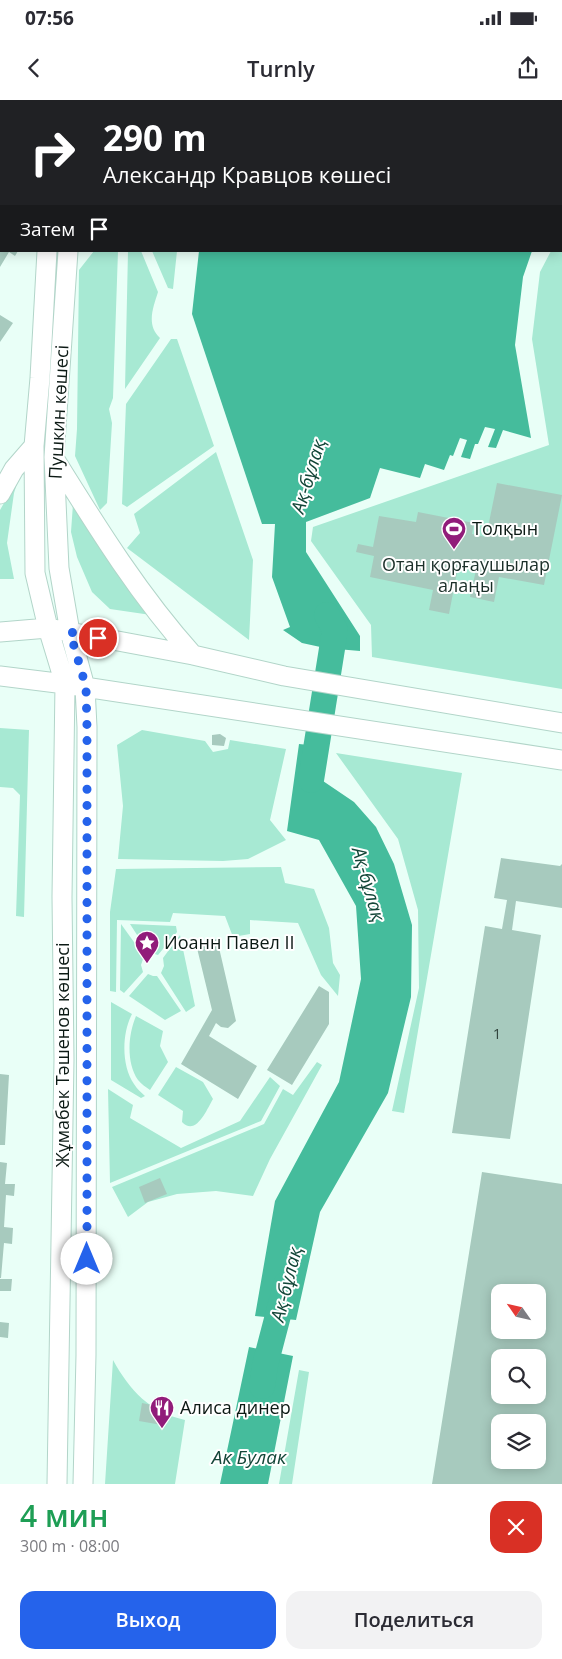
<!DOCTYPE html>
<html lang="ru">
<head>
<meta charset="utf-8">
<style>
	body { margin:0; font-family:"Open Sans",sans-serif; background:#f2f2f3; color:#2b2b33; height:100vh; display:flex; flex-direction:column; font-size:19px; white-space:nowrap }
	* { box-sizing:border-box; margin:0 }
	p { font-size:16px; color:#7c7c81 }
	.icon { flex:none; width:28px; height:28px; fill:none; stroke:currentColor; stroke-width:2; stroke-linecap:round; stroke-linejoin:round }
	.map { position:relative; height:1384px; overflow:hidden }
	.drawer { display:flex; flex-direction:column; background:#fff; flex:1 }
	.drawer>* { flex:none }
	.guide { position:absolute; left:0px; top:0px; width:562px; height:152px; box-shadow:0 2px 12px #0003; background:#202124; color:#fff; overflow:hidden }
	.needle { width:32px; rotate:304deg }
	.buttons { position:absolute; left:491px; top:1184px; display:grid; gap:10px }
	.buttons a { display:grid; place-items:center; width:55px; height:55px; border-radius:10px; background:#fff; box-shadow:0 2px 12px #0003; font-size:25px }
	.pin { position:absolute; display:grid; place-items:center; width:42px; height:42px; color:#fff; margin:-21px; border:2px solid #fff; border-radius:50%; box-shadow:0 1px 5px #0007 }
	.me { position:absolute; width:55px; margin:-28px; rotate:0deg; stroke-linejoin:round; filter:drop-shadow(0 0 4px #0008) }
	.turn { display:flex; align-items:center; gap:18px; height:105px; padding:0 20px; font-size:22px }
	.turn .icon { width:65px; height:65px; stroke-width:2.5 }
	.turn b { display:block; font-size:35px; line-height:42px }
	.then { display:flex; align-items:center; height:48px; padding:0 20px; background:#0003; gap:10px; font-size:19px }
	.round { display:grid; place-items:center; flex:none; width:52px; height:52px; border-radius:15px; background:#f2f2f3 }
	.head { display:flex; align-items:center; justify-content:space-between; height:85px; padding:0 20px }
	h1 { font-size:30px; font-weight:600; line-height:38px; color:#1e9e55 }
	.button { display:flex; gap:10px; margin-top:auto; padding:10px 20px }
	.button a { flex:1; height:58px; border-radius:15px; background:#2563eb; color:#fff; font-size:20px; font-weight:600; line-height:58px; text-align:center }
	.button a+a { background:#f2f2f3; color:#2b2b33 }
	.status { display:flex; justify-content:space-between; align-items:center; height:35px; padding:0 25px; background:#fff; direction:ltr }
	.status svg { height:14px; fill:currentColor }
	header { display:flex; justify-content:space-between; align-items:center; height:65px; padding:0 20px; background:#fff; font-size:22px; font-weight:600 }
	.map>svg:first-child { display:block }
</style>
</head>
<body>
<div class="status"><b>07:56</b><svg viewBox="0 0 49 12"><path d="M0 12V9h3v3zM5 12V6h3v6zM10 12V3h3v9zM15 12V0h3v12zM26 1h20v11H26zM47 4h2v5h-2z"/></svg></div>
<header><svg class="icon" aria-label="back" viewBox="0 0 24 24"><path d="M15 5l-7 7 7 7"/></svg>Turnly<svg class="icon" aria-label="share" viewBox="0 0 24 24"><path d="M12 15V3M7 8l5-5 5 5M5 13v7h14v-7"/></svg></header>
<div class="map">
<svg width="562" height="1384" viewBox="0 0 562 1384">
	<rect width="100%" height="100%" fill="#e9fff7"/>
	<path fill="#a7e9d3" d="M562,129V589L372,557L371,525L311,441L313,427L549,345L532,239L540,172L551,151H561Z
		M94,151H118L113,298L109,309L112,323L107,403L100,410L75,356L77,329L79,170Z
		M128,151H141L158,192C153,208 146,225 160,238L125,289Z
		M152,151H177L173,189L168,188Z
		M171,239H177L214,346L127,407L122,404L126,304Z
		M216,352L253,460L249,540L127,448L140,433L134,414Z
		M19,377L14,393L7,443L14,479H0V410Z
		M73,404L151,515L110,509L92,492L77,457L71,432Z
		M0,628L29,630L24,817L16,816L20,695L13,688L0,687Z
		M142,630L205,641L213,652L228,649L230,640L286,649L270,720L286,740L248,759L223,761L118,759L123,706L117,645Z
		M336,653L462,673L404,1013L392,1011L419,888L418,810L398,739Z
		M281,767L285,783L314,789L329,828L333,863L340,875L338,896L321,875L298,823L250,820V834L233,837L225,816L173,813L170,822L117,820L116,892L110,891V812L116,769Z
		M121,824L144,856L141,865L143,872L124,893L120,890Z
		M130,824L176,826L177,832L158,855L148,852Z
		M180,835L195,906L186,912L161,873L164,866L163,858Z
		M148,874L153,876H157L181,911L165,920L129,896Z
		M111,902L132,914C122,933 121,965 134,984C137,989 141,992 145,996L141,998L111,980Z
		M136,916L163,931L160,946L168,962L150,990C146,987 141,984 138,980C126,962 128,935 136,916Z
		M317,962L322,965L270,1059L253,1096L216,1091L177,1094L148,1102L128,1117L112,1087L264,1024L283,989L293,995Z
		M176,967L203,982L213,999C207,1009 196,1037 182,1022L183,1011L158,995Z
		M270,977L280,986L261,1021L110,1083L108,989L133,1005L130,1018L181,1048L240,1021Z
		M113,1260C130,1291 150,1312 185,1320L175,1384H105Z
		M299,1270L309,1272L292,1384H279Z"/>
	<path fill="#45bc9c" d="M232,0H562V96L561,97V1H231Z
		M199,151H532L523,177L515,245L531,338L503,330L496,348L488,347L495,329L485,327L478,344H475L470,359L461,357L467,340L460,338L453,356L450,355L444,370L425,364L420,378L380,368L370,398L306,422V452L360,536V551L325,548L302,543L283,530L290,527L272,477L275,424H262L192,214Z
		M299,644L328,647L323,681L354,702L376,727L394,764L412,825L411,897L388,993L320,1112L296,1220L255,1216L275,1101L339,982L361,879L356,806L319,740L287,731Z
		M249,1247L293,1256L268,1384H220Z"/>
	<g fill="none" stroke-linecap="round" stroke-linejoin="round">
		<path stroke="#45bc9c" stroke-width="26" d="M311,680L335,530L327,515
			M262,1286L265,1265L286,1185"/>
	</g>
	<path fill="#a7cabe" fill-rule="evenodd" d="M0,151H18L15,156L9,152L0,167Z
		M0,215L13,223L0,242Z
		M497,383L562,395L544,485L499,477L494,502L470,497L476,470L458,467L449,514L429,510L433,490L370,477L374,456L356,452L358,444L373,447L379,416L416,422L418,412L474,423L472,434L486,437Z
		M220,634L226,638L224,646L212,645V635Z
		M501,758L560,766L562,764V808L516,801L512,830L541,835L510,1039L452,1033L485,826L502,829L507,800L494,798Z
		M217,839L236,921L228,928L221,927L216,923L209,936L257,966L238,999L181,964L212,910L196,844Z
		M319,886L329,892V924L292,985L267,970Z
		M0,974L9,975L5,1045H0Z
		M0,1062L7,1063L5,1084H15L14,1096L6,1095L4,1127L13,1128L12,1144L4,1143L1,1178H0Z
		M482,1072L562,1084V1384H432ZM500,1192H538V1230H500ZM500,1258H538V1295H500ZM500,1322H538V1360H500Z
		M160,1078L167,1094L145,1103L139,1087Z
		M0,1179H12L11,1191H0Z
		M0,1222L9,1223L8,1238L0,1237Z
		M142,1303L166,1308L162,1325L139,1321Z"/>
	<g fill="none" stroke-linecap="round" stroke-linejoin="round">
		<defs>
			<path id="major" d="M57,1V0
				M75,1L76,0
				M47,151L40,278L34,346L35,473L48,528L65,584L62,797L64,959L57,1384
				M68,151L54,357L59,468L70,532L85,587L87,627L86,1255L83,1384
				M54,358C97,427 139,495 193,555
				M0,394L14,369L34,346
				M0,532L48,528L193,555L284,576L562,623
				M0,576L65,584L562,660"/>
		</defs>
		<use href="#major" stroke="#b2d5c9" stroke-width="21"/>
		<use href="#major" stroke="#fff" stroke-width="19"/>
	</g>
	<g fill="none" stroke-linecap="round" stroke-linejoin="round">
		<path stroke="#2563eb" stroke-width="9" stroke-dasharray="0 16.2" d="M87,1159V627L86,587L70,532L98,538"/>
	</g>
	<defs>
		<symbol id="stadium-pin" viewBox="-11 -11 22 30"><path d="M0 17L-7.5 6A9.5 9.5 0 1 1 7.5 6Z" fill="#911c7a" stroke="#fff"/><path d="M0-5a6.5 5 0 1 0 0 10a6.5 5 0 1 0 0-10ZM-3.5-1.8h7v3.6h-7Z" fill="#fff"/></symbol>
		<symbol id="sight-pin" viewBox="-11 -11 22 30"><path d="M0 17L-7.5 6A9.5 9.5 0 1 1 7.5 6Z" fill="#911c7a" stroke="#fff"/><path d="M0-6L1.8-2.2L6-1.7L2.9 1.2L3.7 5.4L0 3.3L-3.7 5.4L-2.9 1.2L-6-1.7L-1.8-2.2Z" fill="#fff"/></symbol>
		<symbol id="restaurant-pin" viewBox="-11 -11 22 30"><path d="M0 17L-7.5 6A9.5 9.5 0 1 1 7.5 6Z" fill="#911c7a" stroke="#fff"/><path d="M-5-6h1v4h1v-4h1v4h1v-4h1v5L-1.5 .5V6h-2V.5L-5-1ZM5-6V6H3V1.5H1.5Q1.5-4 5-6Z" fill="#fff"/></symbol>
	</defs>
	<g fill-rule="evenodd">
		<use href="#stadium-pin" x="440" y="415" width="28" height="38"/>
		<use href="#sight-pin" x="133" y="829" width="28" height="38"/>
		<use href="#restaurant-pin" x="148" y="1294" width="28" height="38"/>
	</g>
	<g text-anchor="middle" stroke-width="4" stroke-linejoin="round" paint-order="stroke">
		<g font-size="15" fill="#32453e">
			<text x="497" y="939">1</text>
		</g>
		<g font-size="18" fill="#0b1914" stroke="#fff">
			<text transform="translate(59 312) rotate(-87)" y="6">Пушкин көшесі</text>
			<text transform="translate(63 955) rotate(-90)" y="6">Жұмабек Тәшенов көшесі</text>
		</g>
		<g font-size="18" fill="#0b1914" stroke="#fff" text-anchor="start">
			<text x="472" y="435">Толқын</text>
			<text x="164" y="849">Иоанн Павел II</text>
			<text x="180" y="1314">Алиса динер</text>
		</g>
		<g font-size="18" fill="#1b2f29" stroke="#fff">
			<text x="466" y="471">Отан қорғаушылар<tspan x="466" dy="21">алаңы</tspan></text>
		</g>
		<g font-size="19" font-style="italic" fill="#134638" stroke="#fff">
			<text transform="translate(308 376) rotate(-73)" y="7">Ақ-бұлақ</text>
			<text transform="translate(369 784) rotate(74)" y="7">Ақ-бұлақ</text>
			<text transform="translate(286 1184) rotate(-76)" y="7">Ақ-бұлақ</text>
			<text x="249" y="1364">Ак Булак</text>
		</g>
	</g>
</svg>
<div class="buttons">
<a><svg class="needle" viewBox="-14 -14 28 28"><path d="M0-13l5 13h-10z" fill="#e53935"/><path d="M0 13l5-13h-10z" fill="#7c7c81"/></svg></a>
<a><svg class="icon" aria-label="search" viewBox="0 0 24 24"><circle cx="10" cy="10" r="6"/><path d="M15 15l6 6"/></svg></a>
<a><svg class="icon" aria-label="layers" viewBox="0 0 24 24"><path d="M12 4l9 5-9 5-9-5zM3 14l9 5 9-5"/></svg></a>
</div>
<div class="pin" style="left:98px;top:538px;background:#d93025"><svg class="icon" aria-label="arrive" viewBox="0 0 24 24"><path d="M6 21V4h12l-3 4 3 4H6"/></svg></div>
<svg class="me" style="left:87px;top:1159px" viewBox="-20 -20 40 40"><circle r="19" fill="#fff"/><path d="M0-13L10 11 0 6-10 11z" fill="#2563eb"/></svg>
<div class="guide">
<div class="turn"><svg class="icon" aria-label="right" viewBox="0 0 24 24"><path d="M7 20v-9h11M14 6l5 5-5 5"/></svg><div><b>290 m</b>Александр Кравцов көшесі</div></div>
<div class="then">Затем<svg class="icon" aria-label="arrive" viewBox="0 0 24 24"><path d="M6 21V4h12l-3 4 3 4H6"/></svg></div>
</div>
</div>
<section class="drawer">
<div class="head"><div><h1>4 мин</h1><p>300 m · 08:00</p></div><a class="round" style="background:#d93025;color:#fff"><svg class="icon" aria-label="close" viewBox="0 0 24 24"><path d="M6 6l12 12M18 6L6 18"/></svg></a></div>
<div class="button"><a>Выход</a><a>Поделиться</a></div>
</section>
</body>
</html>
